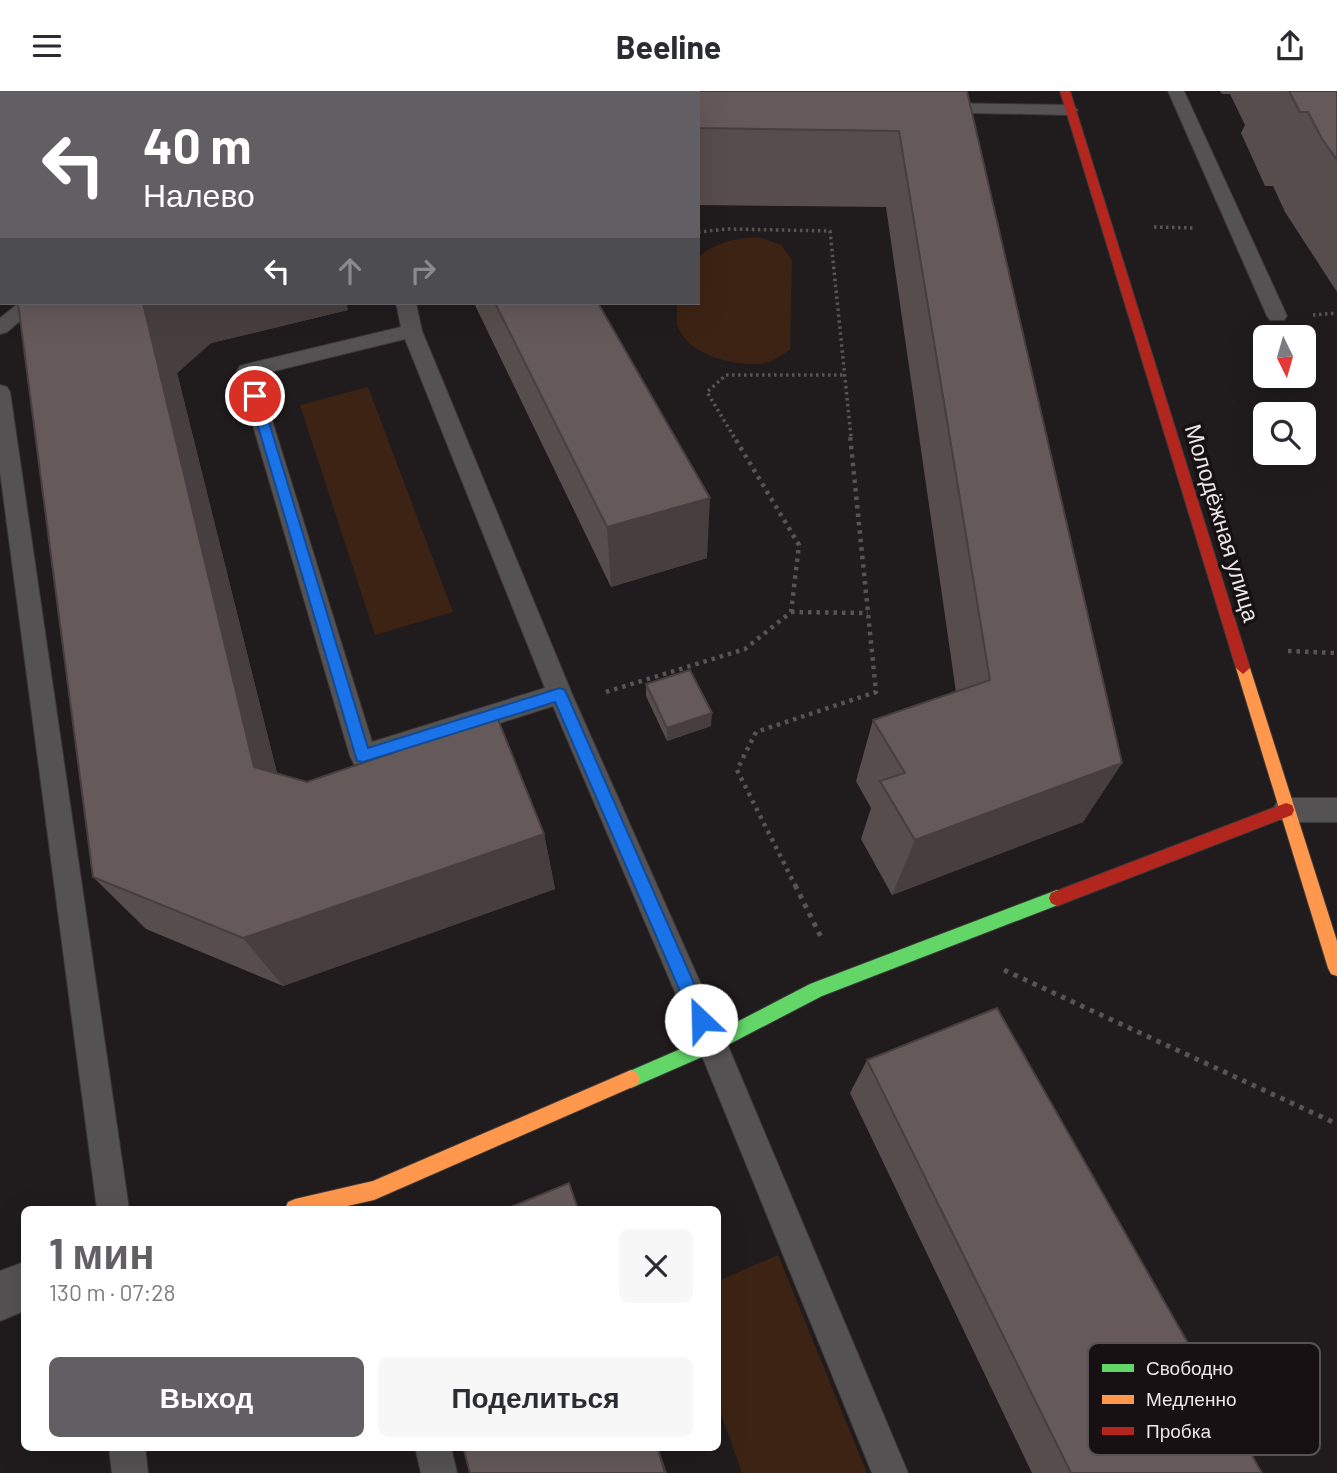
<!DOCTYPE html>
<html lang="ru">
<head>
<meta charset="utf-8">
<style>
	body { margin:0; font-family:Barlow,sans-serif; background:#f7f7f7; color:#2b2b33; height:100vh; display:flex; flex-direction:column; font-size:26px; white-space:nowrap }
	* { box-sizing:border-box; margin:0 }
	p { font-size:23px; color:#7c7c81 }
	.icon { flex:none; width:38px; height:38px; fill:none; stroke:currentColor; stroke-width:2; stroke-linecap:round; stroke-linejoin:round }
	.map { position:relative; flex:1; overflow:hidden }
	.drawer { position:absolute; left:21px; top:1115px; width:700px; height:245px; display:flex; flex-direction:column; background:#fff; border-radius:10px; box-shadow:0 7px 28px #0002 }
	.drawer>* { flex:none }
	.guide { position:absolute; left:0px; top:0px; width:700px; height:214px; box-shadow:0 7px 28px #0002; background:#615f64; color:#fff; overflow:hidden }
	.needle { width:46px; rotate:175deg }
	.controls { position:absolute; left:1253px; top:234px; display:grid; gap:14px }
	.controls a { display:grid; place-items:center; width:63px; height:63px; border-radius:10px; background:#fff; box-shadow:0 7px 28px #0002; font-size:35px }
	.pin { position:absolute; display:grid; place-items:center; width:60px; height:60px; color:#fff; margin:-30px; border:4px solid #fff; border-radius:50%; box-shadow:0 2px 7px #0007 }
	.me { position:absolute; width:77px; margin:-38px; rotate:336deg; stroke-linejoin:round; filter:drop-shadow(0 0 5px #0008) }
	.turn { display:flex; align-items:center; gap:24px; height:147px; padding:0 28px; font-size:32px }
	.turn .icon { width:91px; height:91px; stroke-width:2.5 }
	.turn b { display:block; font-size:49px; line-height:60px }
	.lanes { display:flex; align-items:center; height:66px; padding:0 28px; background:#0003; justify-content:center; gap:35px; direction:ltr }
	.lanes .off { opacity:.35 }
	.round { display:grid; place-items:center; flex:none; width:74px; height:74px; border-radius:10px; background:#f7f7f7 }
	.headline { display:flex; align-items:center; justify-content:space-between; height:119px; padding:0 28px }
	h1 { font-size:42px; font-weight:700; line-height:52px; color:#615f64 }
	.action { display:flex; gap:14px; margin-top:auto; padding:14px 28px }
	.action a { flex:1; height:80px; border-radius:10px; background:#615f64; color:#fff; font-size:28px; font-weight:700; line-height:80px; text-align:center }
	.action a+a { background:#f7f7f7; color:#2b2b33 }
	header { display:flex; justify-content:space-between; align-items:center; height:91px; padding:0 28px; background:#fff; font-size:32px; font-weight:700 }
	.map>svg:first-child { display:block }
</style>
</head>
<body>
<header><svg class="icon" aria-label="menu" viewBox="0 0 24 24"><path d="M4 6h16M4 12h16M4 18h16"/></svg>Beeline<svg class="icon" aria-label="share" viewBox="0 0 24 24"><path d="M12 15V3M7 8l5-5 5 5M5 13v7h14v-7"/></svg></header>
<div class="map">
<svg width="1337" height="1382" viewBox="0 0 1337 1382">
	<rect width="100%" height="100%" fill="#201b1d"/>
	<path fill="#3d2313" d="M759,146L781,154L792,169L790,259C782,264 774,270 765,272C738,276 690,266 678,236C676,231 677,221 677,214V212H698V167C714,151 737,147 759,146Z
		M368,296L453,521L375,544L300,314Z
		M778,1164L867,1382H742L718,1314V1190Z"/>
	<g fill="none" stroke-linecap="round" stroke-linejoin="round">
		<defs>
			<path id="lane" d="M349,0H365L366,2H350Z
				M1168,0H1184L1287,225L1284,229H1270L1267,225Z
				M936,12L1070,14L1078,19L1070,24L930,21L928,17L930,13Z
				M0,143H2V155H0Z
				M19,212H41L7,241L0,243V227Z
				M396,212H416L422,240L572,603L723,943L908,1382H872L698,955L553,615L363,676L354,673L350,665L237,280L240,275L247,273L401,236ZM405,248L545,597L372,651L258,284Z
				M0,294L7,296L10,301L129,1118H97L0,380Z
				M1286,707H1337V731H1286L1277,727L1273,719L1277,711Z
				M109,1356H145L148,1382H112Z
				M415,1356H451L457,1382H421Z"/>
			<path id="street" d="M24,1171V1220L0,1230V1180Z"/>
			<path id="fast" d="M1057,799L1063,802L1065,807L1063,812L822,905L718,959L631,997L625,994L622,988L625,982L706,947L810,893Z"/>
			<path id="slow" d="M1243,571L1250,577L1337,850V885L1331,883L1328,877L1236,577Z
				M631,979L637,982L640,988L637,994L374,1109L334,1118H285L288,1111L295,1108L373,1090Z"/>
			<path id="jam" d="M1060,0H1070L1250,577L1243,583L1236,577Z
				M1286,712L1292,714L1294,719L1292,724L1057,815L1051,812L1049,807L1051,802Z"/>
		</defs>
		<use href="#lane" stroke="#3c3839" stroke-width="2"/>
		<use href="#street" stroke="#3c3839" stroke-width="2"/>
		<use href="#fast" stroke="#3c3839" stroke-width="2"/>
		<use href="#slow" stroke="#3c3839" stroke-width="2"/>
		<use href="#jam" stroke="#3c3839" stroke-width="2"/>
		<path stroke="#565455" stroke-width="3.5" stroke-dasharray="2.5 3.5" stroke-linecap="butt" d="M1154,136L1194,137
			M698,141L728,138L830,140L851,346
			M1313,224L1337,222
			M734,346L707,301L726,284H844"/>
		<path stroke="#565455" stroke-width="4.5" stroke-dasharray="3.5 5" stroke-linecap="butt" d="M791,521L868,522
			M1288,560L1337,562
			M606,601L745,558L791,521L799,454L733,344
			M796,796L737,679L756,641L876,601L850,344"/>
		<path stroke="#565455" stroke-width="5" stroke-dasharray="4.5 6" stroke-linecap="butt" d="M795,794L821,846
			M1004,879L1337,1033"/>
		<use href="#lane" fill="#545253" fill-rule="evenodd"/>
		<use href="#street" fill="#545253" fill-rule="evenodd"/>
		<use href="#fast" fill="#63d668" fill-rule="evenodd"/>
		<use href="#slow" fill="#ff974d" fill-rule="evenodd"/>
		<use href="#jam" fill="#b3261e" fill-rule="evenodd"/>
	</g>
	<path fill="#574d4d" d="M415,0H967L1122,672L1083,731L892,804L861,748L871,717L856,690L873,629L956,601L886,116L698,114V2H416Z
		M1220,0H1337V201L1285,121L1273,95H1265L1241,42L1245,34L1230,3H1222Z
		M18,212H346L348,219L211,252L177,282L277,682L307,691L544,743L555,798L283,895L146,838L93,786Z
		M474,212H598L707,467L611,496Z
		M646,593L711,635L667,650L646,605Z
		M867,969L1262,1382H1032L850,1002Z"/>
	<path fill="#473e3f" d="M430,0H656L648,2H431Z
		M0,99H2V126L0,127Z
		M143,212H346L348,219L211,252L177,282L290,735L254,676Z
		M710,407L707,467L611,496L607,436Z
		M712,622L711,635L667,650V637Z
		M1122,672L1083,731L892,804L915,749Z
		M544,743L555,798L283,895L243,847Z
		M657,1356H658L667,1382H665Z"/>
	<path fill="#65595a" stroke="#473e3f" stroke-width="2" d="M132,0H197L199,2H127Z
		M230,0H294V2H221Z
		M655,0H967L1122,672L915,749L880,690L905,682L873,629L990,589L899,40L698,37V2H645Z
		M1289,0H1337V69L1322,48L1308,21H1300Z
		M0,44H2V99H0Z
		M18,212H143L254,676L307,691L497,626L544,743L243,847L93,786Z
		M495,212H598L710,407L607,436Z
		M690,579L712,622L667,637L646,593Z
		M997,917L1262,1382H1071L867,969Z
		M569,1092L578,1118H506Z
		M463,1356H657L665,1382H470Z"/>
	<path fill="#1a73e8" stroke="#114b97" stroke-width="2" d="M255,301L261,305L368,657L560,597L565,599L710,929L708,935L701,938L695,935L555,611L363,671L357,670L249,305Z"/>
	<g text-anchor="middle" stroke-width="7" stroke-linejoin="round" paint-order="stroke">
		<g font-size="23" fill="#ebe6e8" stroke="#181113">
			<text transform="translate(1222 432) rotate(73)" y="8">Молодёжная улица</text>
		</g>
	</g>
	<rect x="1088" y="1252" width="232" height="112" rx="10" fill="#181113" stroke="#575153" stroke-width="2"/>
	<rect x="1102" y="1273" width="32" height="8" fill="#63d668"/>
	<rect x="1102" y="1304" width="32" height="9" fill="#ff974d"/>
	<rect x="1102" y="1336" width="32" height="8" fill="#b3261e"/>
	<g font-size="19" fill="#ebe6e8">
		<text x="1146" y="1284">Свободно</text>
		<text x="1146" y="1315">Медленно</text>
		<text x="1146" y="1347">Пробка</text>
	</g>
</svg>
<div class="controls">
<a><svg class="needle" viewBox="-14 -14 28 28"><path d="M0-13l5 13h-10z" fill="#e53935"/><path d="M0 13l5-13h-10z" fill="#7c7c81"/></svg></a>
<a><svg class="icon" aria-label="search" viewBox="0 0 24 24"><circle cx="10" cy="10" r="6"/><path d="M15 15l6 6"/></svg></a>
</div>
<div class="pin" style="left:255px;top:305px;background:#d93025"><svg class="icon" aria-label="arrive" viewBox="0 0 24 24"><path d="M6 21V4h12l-3 4 3 4H6"/></svg></div>
<svg class="me" style="left:701px;top:929px" viewBox="-20 -20 40 40"><circle r="19" fill="#fff"/><path d="M0-13L10 11 0 6-10 11z" fill="#1a73e8"/></svg>
<div class="guide">
<div class="turn"><svg class="icon" aria-label="left" viewBox="0 0 24 24"><path d="M17 20v-9H6M10 6l-5 5 5 5"/></svg><div><b>40 m</b>Налево</div></div>
<div class="lanes"><svg class="icon" aria-label="left" viewBox="0 0 24 24"><path d="M17 20v-9H6M10 6l-5 5 5 5"/></svg><svg class="icon off" aria-label="ahead" viewBox="0 0 24 24"><path d="M12 20V5M6 11l6-6 6 6"/></svg><svg class="icon off" aria-label="right" viewBox="0 0 24 24"><path d="M7 20v-9h11M14 6l5 5-5 5"/></svg></div>
</div>
<section class="drawer">
<div class="headline"><div><h1>1 мин</h1><p>130 m · 07:28</p></div><a class="round"><svg class="icon" aria-label="close" viewBox="0 0 24 24"><path d="M6 6l12 12M18 6L6 18"/></svg></a></div>
<div class="action"><a>Выход</a><a>Поделиться</a></div>
</section>
</div>
</body>
</html>
